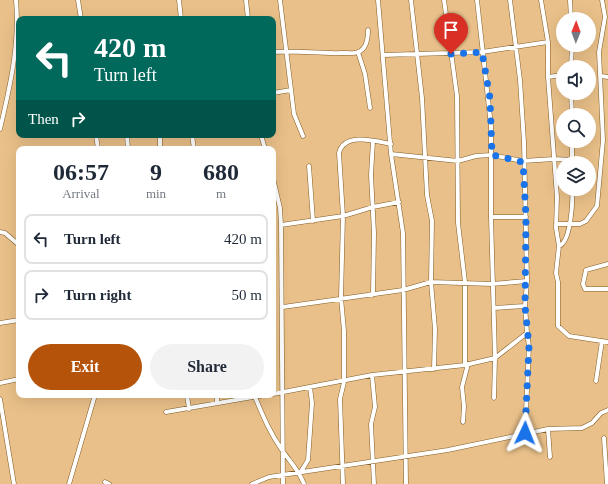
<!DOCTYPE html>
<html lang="en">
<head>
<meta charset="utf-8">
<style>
	body { margin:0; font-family:"Times New Roman",serif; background:#f2f2f3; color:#1f2937; height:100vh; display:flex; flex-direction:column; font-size:15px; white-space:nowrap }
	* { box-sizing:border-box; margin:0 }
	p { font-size:13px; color:#747a83 }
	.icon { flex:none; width:22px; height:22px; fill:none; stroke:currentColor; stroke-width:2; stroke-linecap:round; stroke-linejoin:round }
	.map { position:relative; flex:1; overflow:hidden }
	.sheet { position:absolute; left:16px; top:146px; width:260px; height:252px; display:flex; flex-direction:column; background:#fff; border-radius:8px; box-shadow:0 4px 16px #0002 }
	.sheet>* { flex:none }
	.banner { position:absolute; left:16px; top:16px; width:260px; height:122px; border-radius:8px; box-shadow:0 4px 16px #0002; background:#00695c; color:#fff; overflow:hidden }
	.needle { width:26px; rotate:1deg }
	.tools { position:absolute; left:556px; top:12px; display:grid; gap:8px }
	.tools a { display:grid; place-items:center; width:40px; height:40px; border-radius:50%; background:#fff; box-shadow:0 4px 16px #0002; font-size:20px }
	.pin { position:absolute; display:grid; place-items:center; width:34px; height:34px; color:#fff; margin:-41px -17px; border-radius:50% 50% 50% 0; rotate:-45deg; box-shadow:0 0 4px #0007 }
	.pin .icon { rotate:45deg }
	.me { position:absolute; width:44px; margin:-22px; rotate:2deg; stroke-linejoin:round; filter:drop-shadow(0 0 3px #0008) }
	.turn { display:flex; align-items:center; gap:14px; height:84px; padding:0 12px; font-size:18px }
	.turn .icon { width:52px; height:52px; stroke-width:2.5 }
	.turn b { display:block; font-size:28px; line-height:34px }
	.then { display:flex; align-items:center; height:38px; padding:0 12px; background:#0003; gap:8px; font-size:15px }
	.eta { display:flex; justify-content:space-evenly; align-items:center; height:68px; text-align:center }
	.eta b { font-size:24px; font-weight:700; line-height:28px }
	.cta { display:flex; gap:8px; margin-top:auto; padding:8px 12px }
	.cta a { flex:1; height:46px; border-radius:24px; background:#b45309; color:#fff; font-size:16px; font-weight:700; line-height:46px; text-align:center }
	.cta a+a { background:#f2f2f3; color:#1f2937 }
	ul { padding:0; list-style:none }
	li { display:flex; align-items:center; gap:12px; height:50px; margin:0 8px 6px; padding:0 4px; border:2px solid #e0e1e3; border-radius:8px }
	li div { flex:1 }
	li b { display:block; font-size:15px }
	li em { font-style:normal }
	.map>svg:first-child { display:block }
</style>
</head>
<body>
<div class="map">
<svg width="608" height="484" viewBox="0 0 608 484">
	<rect width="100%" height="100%" fill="#e9c089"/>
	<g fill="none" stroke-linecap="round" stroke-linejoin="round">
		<defs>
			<path id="street" d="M78,0L81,19
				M179,0L181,19
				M246,0L248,19
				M280,0L294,114L303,136
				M378,0L391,154L403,233L406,484
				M411,0L422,98L427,195L432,221L431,282L435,329L434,369
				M444,0L457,96L458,223L465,282V365
				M477,0L491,126V217L495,358L494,398
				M541,0L548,42V77L563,75
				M570,0L571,19
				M273,52C296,50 319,54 342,53C347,53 354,54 358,52C367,49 368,38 368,30
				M358,52L365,74L370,108
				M383,55L482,52L548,42
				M571,67L572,45
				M601,76L608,77
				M548,77L557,197L556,228L559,246L556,273L558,282V326L569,336L608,342
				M273,93L291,90
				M571,93L572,115
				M0,129C10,87 20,43 16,0
				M96,135L98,149
				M127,135L128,149
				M160,135V149
				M192,135L194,149
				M261,135L265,149
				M373,141L371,175L374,233L373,295
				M391,154L458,161L476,156L491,155L523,161L554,159L572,160
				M572,163V141
				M309,166L313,221
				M273,178L280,208L281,225L283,484
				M491,217H526
				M556,224H580L586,221L597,206L603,140L599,52L605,17L602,0
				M281,225L343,216L373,207L399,202
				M0,232L5,233L19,245
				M559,246C571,242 573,201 572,189
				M608,264L586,270L583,284L585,289H608
				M283,307L403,290L431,282L492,284L527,281
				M494,308L525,306
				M0,323L19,320
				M372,375L375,407L371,424L374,484
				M596,381L602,341
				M0,383L19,379
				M273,394L372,375L465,365L495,358L527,333L525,306L527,281L524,142L520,80L510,0
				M187,395L189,409
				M217,395V402
				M255,397C263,416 270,433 282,450C290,462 299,470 304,484
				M0,399L14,484
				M166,412L265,395
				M463,422L464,406L462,387L468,364
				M548,429L550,457
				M525,433L529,346L527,333
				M604,438L607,484
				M300,473L308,460L312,403L310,387
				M105,482L109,484
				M69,484L95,395
				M252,484L269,477L448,450L548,429L582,428L592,423L601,413L608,410
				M343,484L340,399L344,382V331L341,298L343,216L339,153C344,132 376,141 391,144"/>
		</defs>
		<use href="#street" stroke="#815c25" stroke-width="5"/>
		<use href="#street" stroke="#fff" stroke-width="4"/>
	</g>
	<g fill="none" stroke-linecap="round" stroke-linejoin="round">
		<path stroke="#1a73e8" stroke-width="7" stroke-dasharray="0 12.6" d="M451,54L482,52L490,98L492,155L523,162L526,217L525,306L529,346L525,433"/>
	</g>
</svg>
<div class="tools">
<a><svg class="needle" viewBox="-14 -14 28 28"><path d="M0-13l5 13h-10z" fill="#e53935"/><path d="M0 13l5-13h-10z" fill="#747a83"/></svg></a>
<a><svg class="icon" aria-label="sound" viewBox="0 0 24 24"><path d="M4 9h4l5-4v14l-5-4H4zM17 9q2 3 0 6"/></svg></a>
<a><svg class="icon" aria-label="search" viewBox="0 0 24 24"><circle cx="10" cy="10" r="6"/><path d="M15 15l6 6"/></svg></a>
<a><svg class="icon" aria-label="layers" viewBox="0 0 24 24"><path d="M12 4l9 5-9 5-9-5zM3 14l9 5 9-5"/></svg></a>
</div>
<div class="pin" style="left:451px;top:54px;background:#d93025"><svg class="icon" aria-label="arrive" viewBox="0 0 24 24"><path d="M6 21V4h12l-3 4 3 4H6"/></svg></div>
<svg class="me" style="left:525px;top:433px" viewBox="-20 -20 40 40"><path d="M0-17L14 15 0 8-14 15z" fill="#1a73e8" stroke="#fff" stroke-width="4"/></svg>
<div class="banner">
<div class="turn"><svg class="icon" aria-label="left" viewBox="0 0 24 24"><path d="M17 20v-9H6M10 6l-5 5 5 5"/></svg><div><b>420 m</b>Turn left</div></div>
<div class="then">Then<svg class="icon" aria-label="right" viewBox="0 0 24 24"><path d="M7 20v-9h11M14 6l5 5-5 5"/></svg></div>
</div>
<section class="sheet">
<div class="eta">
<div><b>06:57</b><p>Arrival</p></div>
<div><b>9</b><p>min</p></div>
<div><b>680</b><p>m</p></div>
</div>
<ul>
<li><svg class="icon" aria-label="left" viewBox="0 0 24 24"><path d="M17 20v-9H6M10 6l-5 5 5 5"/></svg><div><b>Turn left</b></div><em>420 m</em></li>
<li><svg class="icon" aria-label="right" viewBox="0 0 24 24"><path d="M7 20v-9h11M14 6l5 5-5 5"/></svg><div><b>Turn right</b></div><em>50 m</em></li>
</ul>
<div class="cta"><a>Exit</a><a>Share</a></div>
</section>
</div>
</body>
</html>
